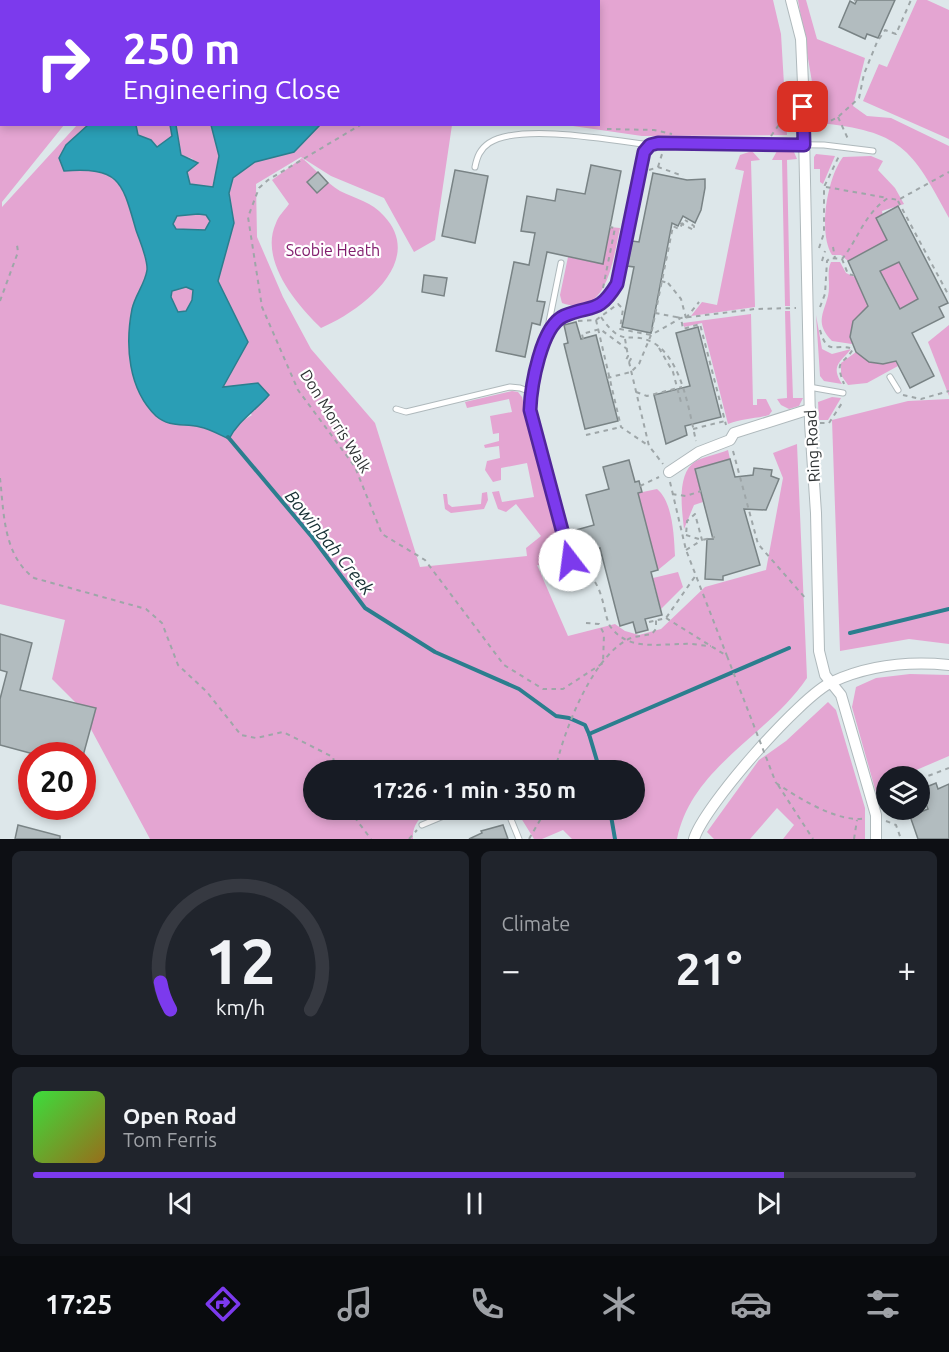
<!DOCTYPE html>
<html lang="en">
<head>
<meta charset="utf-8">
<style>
  body { margin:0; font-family:Ubuntu,sans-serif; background:#20242c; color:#f1f3f6; height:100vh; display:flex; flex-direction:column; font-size:22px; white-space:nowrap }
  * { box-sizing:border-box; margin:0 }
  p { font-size:20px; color:#9ea1a6 }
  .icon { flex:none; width:33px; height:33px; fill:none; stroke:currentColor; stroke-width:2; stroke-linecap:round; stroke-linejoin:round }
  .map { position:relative; height:839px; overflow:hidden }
  .details { display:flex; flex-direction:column; gap:12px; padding:12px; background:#0d0f14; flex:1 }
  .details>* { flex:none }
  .banner { position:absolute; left:0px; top:0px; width:600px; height:126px; box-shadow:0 3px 9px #0003; background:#7c3aed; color:#fff; overflow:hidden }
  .tools { position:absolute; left:876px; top:766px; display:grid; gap:12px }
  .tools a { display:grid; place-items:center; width:54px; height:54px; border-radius:50%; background:#171b24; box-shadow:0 3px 9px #0003; font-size:30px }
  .speed { position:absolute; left:18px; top:742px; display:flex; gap:12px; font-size:30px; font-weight:700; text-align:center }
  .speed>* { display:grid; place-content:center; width:78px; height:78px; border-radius:50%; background:#171b24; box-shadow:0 3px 9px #0003; line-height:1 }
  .speed .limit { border:9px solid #d22; background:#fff; color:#111 }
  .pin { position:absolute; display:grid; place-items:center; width:51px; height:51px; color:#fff; margin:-26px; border-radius:12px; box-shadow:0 3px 9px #0006 }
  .me { position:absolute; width:66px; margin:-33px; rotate:345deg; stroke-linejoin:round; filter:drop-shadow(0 0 4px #0008) }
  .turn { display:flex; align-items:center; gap:21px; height:126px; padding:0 24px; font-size:27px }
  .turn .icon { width:78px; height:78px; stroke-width:2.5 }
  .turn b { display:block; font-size:42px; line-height:51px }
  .big { font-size:45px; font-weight:700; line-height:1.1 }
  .details .tile { flex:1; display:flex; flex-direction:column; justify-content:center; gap:9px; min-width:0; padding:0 21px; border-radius:9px; background:#20242c }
  .details .dial { align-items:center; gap:0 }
  .dial svg { height:156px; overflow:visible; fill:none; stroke:#363941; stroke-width:7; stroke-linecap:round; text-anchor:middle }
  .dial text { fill:#f1f3f6; stroke:none }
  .song { display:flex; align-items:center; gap:18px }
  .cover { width:72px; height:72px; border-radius:9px; background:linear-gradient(135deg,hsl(120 70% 55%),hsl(40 70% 35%)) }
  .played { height:6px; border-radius:3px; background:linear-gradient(90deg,#7c3aed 85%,#363941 85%) }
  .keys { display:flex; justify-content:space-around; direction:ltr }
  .heat { display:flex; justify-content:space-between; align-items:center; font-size:33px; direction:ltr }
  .details .tiles { flex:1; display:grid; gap:12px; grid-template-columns:1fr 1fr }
  .tile:last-child { grid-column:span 2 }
  .trip { position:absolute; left:303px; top:760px; width:342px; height:60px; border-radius:30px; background:#171b24; box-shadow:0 3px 9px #0003; font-weight:700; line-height:60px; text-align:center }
  .dock { display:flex; height:96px; justify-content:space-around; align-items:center; background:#090b0e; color:#9ea1a6 }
  .dock .icon { width:42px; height:42px }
  .dock .on { color:#7c3aed }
  .dock b { font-size:27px; color:#f1f3f6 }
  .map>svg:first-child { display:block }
  .green { fill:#e4a5d2 }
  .water { fill:#2a9eb5; stroke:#2b7e8e; stroke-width:1.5; fill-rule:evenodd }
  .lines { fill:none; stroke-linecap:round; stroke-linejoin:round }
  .stream { stroke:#2b7e8e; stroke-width:4 }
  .building { fill:#b2bcbf; stroke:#798385; stroke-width:1.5; fill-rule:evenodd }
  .lane-casing { stroke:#afb9bc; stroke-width:7 }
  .street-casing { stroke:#afb9bc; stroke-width:12 }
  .path { stroke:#9ea6a8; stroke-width:2; stroke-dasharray:4.5 4.5; stroke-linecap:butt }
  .lane { stroke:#fff; stroke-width:5 }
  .street { stroke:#fff; stroke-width:10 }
  .path-bridge { stroke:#9ea6a8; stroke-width:2; stroke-dasharray:4.5 4.5; stroke-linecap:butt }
  .route-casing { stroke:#51269a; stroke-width:15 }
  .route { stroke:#7c3aed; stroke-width:10 }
  .labels { text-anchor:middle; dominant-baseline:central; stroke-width:4.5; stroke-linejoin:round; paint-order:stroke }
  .park-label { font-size:16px; fill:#821e6e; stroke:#fff }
  .street-label { font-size:16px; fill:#2e3233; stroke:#fff }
  .water-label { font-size:18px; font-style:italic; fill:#162f34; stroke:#fff }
</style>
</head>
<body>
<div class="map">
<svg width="949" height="839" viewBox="0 0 949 839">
  <rect width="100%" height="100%" fill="#dde7ea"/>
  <g class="green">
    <path d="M0 0H163L2 2V124L64 125 2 202V207L77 125H88L66 145 64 171C120 167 122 182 136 230 140 242 148 259 147 270 145 284 135 295 132 309 125 345 128 389 156 416 169 428 184 423 200 427 210 429 220 435 229 439L237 424 252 415 223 387 248 342 218 281 234 223 229 193 233 178 255 162 294 152 320 125H452L435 240 414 252 384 198 331 176 301 157 256 184 257 237 283 297 311 349 375 423 420 567 527 556 526 548 541 536 516 504 506 512 498 509 492 492 499 491 502 502 534 497 527 463 501 468V480L493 482 485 470 487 461 500 458 499 446 485 448 484 445 499 441V433L493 434 490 416 512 412 509 399 467 408 465 402 512 391 518 392 522 397 565 563 552 567 537 565 568 636 615 624 625 631 639 635 661 629 705 587 766 570 783 478 773 453 797 444 807 678C768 736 692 766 677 839H572L563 830 542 839H534L516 810H634V771H314V810H429C419 818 412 826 413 839H150L78 705 52 679 65 620 0 604Z"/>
    <path d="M186 0H773L781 34 787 135 642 136 566 125 598 124V2Z"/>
    <path d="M798 0H806L817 39 865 58 853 106 867 116 891 118 949 146V218C912 148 900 131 819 123Z"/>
    <path d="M917 0H927L949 10V139L863 101 879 64 887 67Z"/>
    <path d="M176 124 211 125 220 156 213 188 190 185 187 172 193 159 181 155Z"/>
    <path d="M136 125H170L172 136 157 147 151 140 138 135Z"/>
    <path d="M785 148 794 152 797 159 787 160 790 306H785L782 160H772L777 151Z"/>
    <path d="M752 151 760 160 751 161 755 307 691 316 702 302 717 305 744 171 735 169 740 155Z"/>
    <path d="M816 154 835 156 823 184 820 182V169H814V157Z"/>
    <path d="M871 156 883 161 878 170 895 188 904 204 882 211 887 240 848 261 841 255H832C818 233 827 178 843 157Z"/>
    <path d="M302 158C314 168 327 183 340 191 356 199 372 202 384 216 427 262 359 312 321 328 296 304 259 260 276 223 278 216 285 210 289 204L272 180Z"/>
    <path d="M198 214 206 215 210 221 205 230 176 229 173 224 177 216Z"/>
    <path d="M610 227 620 228C613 258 608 319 562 303L560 295 568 257 603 264Z"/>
    <path d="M831 262H840L846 273 861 280 860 289 868 306 853 321 852 344 832 341C815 323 823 315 828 296 831 284 826 272 831 262Z"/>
    <path d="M899 262 918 299 900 309 880 271Z"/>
    <path d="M186 287 193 290 192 300 186 311 178 312 171 297 172 291Z"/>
    <path d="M785 311H790L793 398H803L799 406 789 409 781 405 777 399 787 398Z"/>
    <path d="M751 314 753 405H757V399H766L772 411 769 415C754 419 743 418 728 424L702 323 684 327 683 323Z"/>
    <path d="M816 315 822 349 832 354 851 349C841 362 830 365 842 384L824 381 820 376Z"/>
    <path d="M949 325V396L928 342Z"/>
    <path d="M856 352C868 363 880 367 895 360L898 366 867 383 848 385 841 375V363Z"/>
    <path d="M832 397 841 398 828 420H819L818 402Z"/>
    <path d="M949 399V644L909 639 840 651 832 420 908 401Z"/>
    <path d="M728 450 730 459 695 469 703 502 694 505 684 529C682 510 676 473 696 461 706 456 718 454 728 450Z"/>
    <path d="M657 489C673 502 674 537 675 556L658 570 638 493Z"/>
    <path d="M487 492 488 500 484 509 451 513 445 509 443 494H447L448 504 452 507 481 504 482 493Z"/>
    <path d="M678 572 683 587 661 609 653 578Z"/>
    <path d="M910 674 949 675V756L900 777H886V783L877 796 852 707 856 687 876 678Z"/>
    <path d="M828 702 836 710 865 808V839H783L794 825 777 808 750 839H714L707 832 759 760 786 741Z"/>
  </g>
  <path class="water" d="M88 125H136L138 135 151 140 157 147 172 136 170 125H176L181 155 198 163 187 172 190 184 213 187 219 156 211 125H320L294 152 255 162 233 178 229 193 234 223 218 281 248 342 223 387 258 383 269 395C255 411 238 421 229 439 220 435 210 429 200 427 184 423 170 428 156 416 128 389 125 345 132 309 135 295 145 284 147 270 148 259 140 242 136 230 122 181 120 167 64 171L59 158 66 145ZM198 214 206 215 210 221 205 230 176 229 173 224 177 216ZM186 287 193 290 192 300 186 311 178 312 171 297 172 291Z"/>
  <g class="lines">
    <g class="stream">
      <path d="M59 0 60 2"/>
      <path d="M228 437 312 537 365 608 435 652 519 689 556 716 569 718 585 725 589 734 789 648"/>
      <path d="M850 633 949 609"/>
      <path d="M589 734 600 771"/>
      <path d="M610 810 615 839"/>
    </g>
  </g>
  <g class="building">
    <path d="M857 0H895L878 38 867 34 865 39 839 27 850 1 855 4Z"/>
    <path d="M591 165 621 171 603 264 547 252 537 301 545 302 540 325 532 323 525 357 496 351 514 262 529 265 535 233 521 231 527 196 555 201 557 189 585 194Z"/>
    <path d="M455 170 488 176 475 243 442 236Z"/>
    <path d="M318 172 328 183 317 193 307 182Z"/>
    <path d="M653 173 687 180 705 179V188L701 210 695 223 683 216 678 226 672 223 651 333 622 327 634 267 627 266 632 241 639 242Z"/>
    <path d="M898 206 948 303 939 307 944 317 912 333 934 376 910 388 896 361 883 364 869 362 856 352 850 337 853 321 868 306 848 261 887 240 876 218ZM899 262 918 299 900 309 880 271Z"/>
    <path d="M424 275 447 278 444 296 422 292Z"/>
    <path d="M576 322 581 339 596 335 618 421 585 429 564 344 568 343 564 325Z"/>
    <path d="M698 327 721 417 685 426 687 435 666 444 654 395 690 386 676 333Z"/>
    <path d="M730 459 735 477 753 475 754 468 772 470 771 476 779 479 766 510 744 509 760 565 723 576V580L705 579 707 539H713L695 469Z"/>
    <path d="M629 460 635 482 639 481 642 492 638 493 658 570 651 572 662 615 645 619 648 630 636 633 633 622 620 626 600 548 582 553 576 530 594 525 586 495 609 489 603 467Z"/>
    <path d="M0 634 32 643 20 690 96 708 83 756H41L0 745V699L7 672 0 670Z"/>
    <path d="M936 783 938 789 949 784V839H918L910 816 928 809 923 796 927 795 924 788Z"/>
    <path d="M18 825 60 836V839H15Z"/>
    <path d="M503 825 508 839H469L482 833 481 831Z"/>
  </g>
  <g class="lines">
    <g class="lane-casing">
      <g id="lane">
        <path d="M475 167C477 157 480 149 489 143 519 123 612 140 649 145L658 143 824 145 873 151"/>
        <path d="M548 327 561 263"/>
        <path d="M890 377 898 390"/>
        <path d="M809 387 843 393"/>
        <path d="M396 409 406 412 510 387 520 388 531 392"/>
        <path d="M570 559 530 410C531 387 541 326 564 316 592 304 598 315 617 284L644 152 649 145"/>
        <path d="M491 810 510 817 519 839"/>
        <path d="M422 825 458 810"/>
      </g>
    </g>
    <g class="street-casing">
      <g id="street">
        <path d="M791 0 801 39 803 84 810 423 816 513 819 651 825 675 841 695 876 815V839"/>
        <path d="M669 472 699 452 730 440 734 433 810 409"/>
        <path d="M694 839C704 806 801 696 832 682 869 665 909 661 949 665"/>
      </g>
    </g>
    <g class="path">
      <path d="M854 0 856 1"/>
      <path d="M838 117 848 139"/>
      <path d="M362 124 268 180 259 188 248 217 262 307 298 390 355 467 382 534 425 560 504 665 543 689H563L603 663 604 634 599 624 586 623"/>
      <path d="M607 129 654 130 672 134"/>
      <path d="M815 129 838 117 859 98 864 74 877 42 885 30 896 34 911 0"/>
      <path d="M771 136 783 119 791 90"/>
      <path d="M658 167 662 154"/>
      <path d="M649 170 658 167 683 176"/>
      <path d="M826 187 888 198"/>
      <path d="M898 201 949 296"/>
      <path d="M833 247 835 258"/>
      <path d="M819 248 824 233V187L839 156"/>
      <path d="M842 259 848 274 857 276"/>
      <path d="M822 261 825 251"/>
      <path d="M668 283 681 299 686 318"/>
      <path d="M603 288 615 228 610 227"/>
      <path d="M0 301 18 252 17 245"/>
      <path d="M820 307 825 294 827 261 830 258 842 259C859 238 864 214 888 198L898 200 949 172"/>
      <path d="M601 317C624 350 628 330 652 342 682 358 689 411 696 441"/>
      <path d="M676 317 681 318 683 329 700 324 726 425"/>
      <path d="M686 318 699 302"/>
      <path d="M596 320 621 427 649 446"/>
      <path d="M578 321 596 320 618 304 623 309 620 329 651 335 673 226 679 229 685 220"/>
      <path d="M820 330C828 358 835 342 853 349 843 366 834 359 844 384"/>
      <path d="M583 339 582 334 600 329 627 349"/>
      <path d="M625 339 628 356"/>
      <path d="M629 362 632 357 628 356 626 360 629 362 649 446 663 464"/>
      <path d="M607 378 631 372 639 364 651 335 681 318 755 309 796 308"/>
      <path d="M636 392 647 396 682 387"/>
      <path d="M903 395 921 399 949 391"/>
      <path d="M820 423H829L842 403"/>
      <path d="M693 429 725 421"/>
      <path d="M586 435 621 427"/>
      <path d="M733 451 758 544 807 600"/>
      <path d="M0 478C4 513 3 555 34 578L146 609 162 623 178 665 207 692 241 735 256 738 283 732 333 757 336 771"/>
      <path d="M670 482 686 550 727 656"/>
      <path d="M640 486 659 477"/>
      <path d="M672 494 686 496 701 491"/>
      <path d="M686 535 702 540 715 537"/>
      <path d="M686 550 702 540 695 514 687 521 686 536"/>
      <path d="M595 582C604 596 605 618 610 626 627 651 658 644 683 644 692 643 702 646 711 646"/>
      <path d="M666 618 727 656"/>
      <path d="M649 622 666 618 696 575"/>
      <path d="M555 771C563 733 590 662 625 641 632 636 643 636 652 634L656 629V620"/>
      <path d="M920 779 949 768"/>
      <path d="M776 783C799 798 839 824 866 818"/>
      <path d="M778 785 813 839"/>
      <path d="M349 810 371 839"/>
      <path d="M886 821 896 825 901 839"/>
      <path d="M409 839 417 830"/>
      <path d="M529 839 546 810"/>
      <path d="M854 839 857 820"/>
    </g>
    <use href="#lane" class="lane"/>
    <use href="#street" class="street"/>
    <g class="path-bridge">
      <path d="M680 223 694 230V226L685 220"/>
      <path d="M661 281 668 283"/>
      <path d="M655 313 676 317"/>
      <path d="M659 348 673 372 682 406"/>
      <path d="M727 656 776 783"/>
    </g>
  </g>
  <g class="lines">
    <g class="route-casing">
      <path id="route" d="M570 560 530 410C531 386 541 326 564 316 592 304 598 315 617 284L644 152 650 145 658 143 804 145 803 107"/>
    </g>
    <use href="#route" class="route"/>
  </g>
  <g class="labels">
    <g class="park-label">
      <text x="333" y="250">Scobie Heath</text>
    </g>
    <g class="street-label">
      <text transform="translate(336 421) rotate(58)">Don Morris Walk</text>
      <text transform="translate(812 446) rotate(-93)">Ring Road</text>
    </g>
    <g class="water-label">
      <text transform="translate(330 542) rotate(51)">Bowinbah Creek</text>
    </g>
  </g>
</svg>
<div class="tools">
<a><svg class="icon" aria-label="layers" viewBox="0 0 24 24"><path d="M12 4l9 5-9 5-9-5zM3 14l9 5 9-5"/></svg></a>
</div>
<div class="speed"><div class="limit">20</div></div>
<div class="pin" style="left:803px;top:107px;background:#d93025"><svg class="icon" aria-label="arrive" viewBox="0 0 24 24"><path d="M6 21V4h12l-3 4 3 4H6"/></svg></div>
<svg class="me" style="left:570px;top:560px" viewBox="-20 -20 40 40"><circle r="19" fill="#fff"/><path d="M0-13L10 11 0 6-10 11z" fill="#7c3aed"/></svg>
<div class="trip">17:26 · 1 min · 350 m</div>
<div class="banner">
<div class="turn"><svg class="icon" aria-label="right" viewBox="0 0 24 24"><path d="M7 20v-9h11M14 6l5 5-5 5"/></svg><div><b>250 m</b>Engineering Close</div></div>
</div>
</div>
<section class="details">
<div class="tiles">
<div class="tile dial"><svg viewBox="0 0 100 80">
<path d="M14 69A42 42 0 1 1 86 69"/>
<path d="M14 69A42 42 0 0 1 9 55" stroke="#7c3aed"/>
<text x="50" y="56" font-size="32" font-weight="700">12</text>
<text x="50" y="72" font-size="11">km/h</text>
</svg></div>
<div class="tile"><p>Climate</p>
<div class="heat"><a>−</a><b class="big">21°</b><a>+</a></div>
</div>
<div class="tile">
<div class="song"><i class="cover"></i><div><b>Open Road</b><p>Tom Ferris</p></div></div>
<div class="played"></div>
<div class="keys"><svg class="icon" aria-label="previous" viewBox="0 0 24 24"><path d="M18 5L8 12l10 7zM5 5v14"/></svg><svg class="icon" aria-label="pause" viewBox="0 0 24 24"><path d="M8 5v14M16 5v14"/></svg><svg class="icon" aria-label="next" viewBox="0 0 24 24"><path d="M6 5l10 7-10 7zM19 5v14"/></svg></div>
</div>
</div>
</section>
<nav class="dock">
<b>17:25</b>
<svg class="icon on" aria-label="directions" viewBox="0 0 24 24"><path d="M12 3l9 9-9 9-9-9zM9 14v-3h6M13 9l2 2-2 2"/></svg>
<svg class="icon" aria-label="music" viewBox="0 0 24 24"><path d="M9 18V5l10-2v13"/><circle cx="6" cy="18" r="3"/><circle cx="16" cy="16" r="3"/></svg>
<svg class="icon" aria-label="phone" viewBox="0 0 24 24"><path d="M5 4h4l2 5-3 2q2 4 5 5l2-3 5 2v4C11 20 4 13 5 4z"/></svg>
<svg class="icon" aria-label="climate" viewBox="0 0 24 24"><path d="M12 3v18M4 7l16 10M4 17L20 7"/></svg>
<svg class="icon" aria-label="car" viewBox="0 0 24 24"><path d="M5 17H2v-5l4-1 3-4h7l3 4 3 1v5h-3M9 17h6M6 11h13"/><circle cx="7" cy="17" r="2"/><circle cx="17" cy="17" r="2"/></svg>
<svg class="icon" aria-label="filters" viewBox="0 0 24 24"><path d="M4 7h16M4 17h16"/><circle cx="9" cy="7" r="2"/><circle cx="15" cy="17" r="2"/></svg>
</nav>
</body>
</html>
